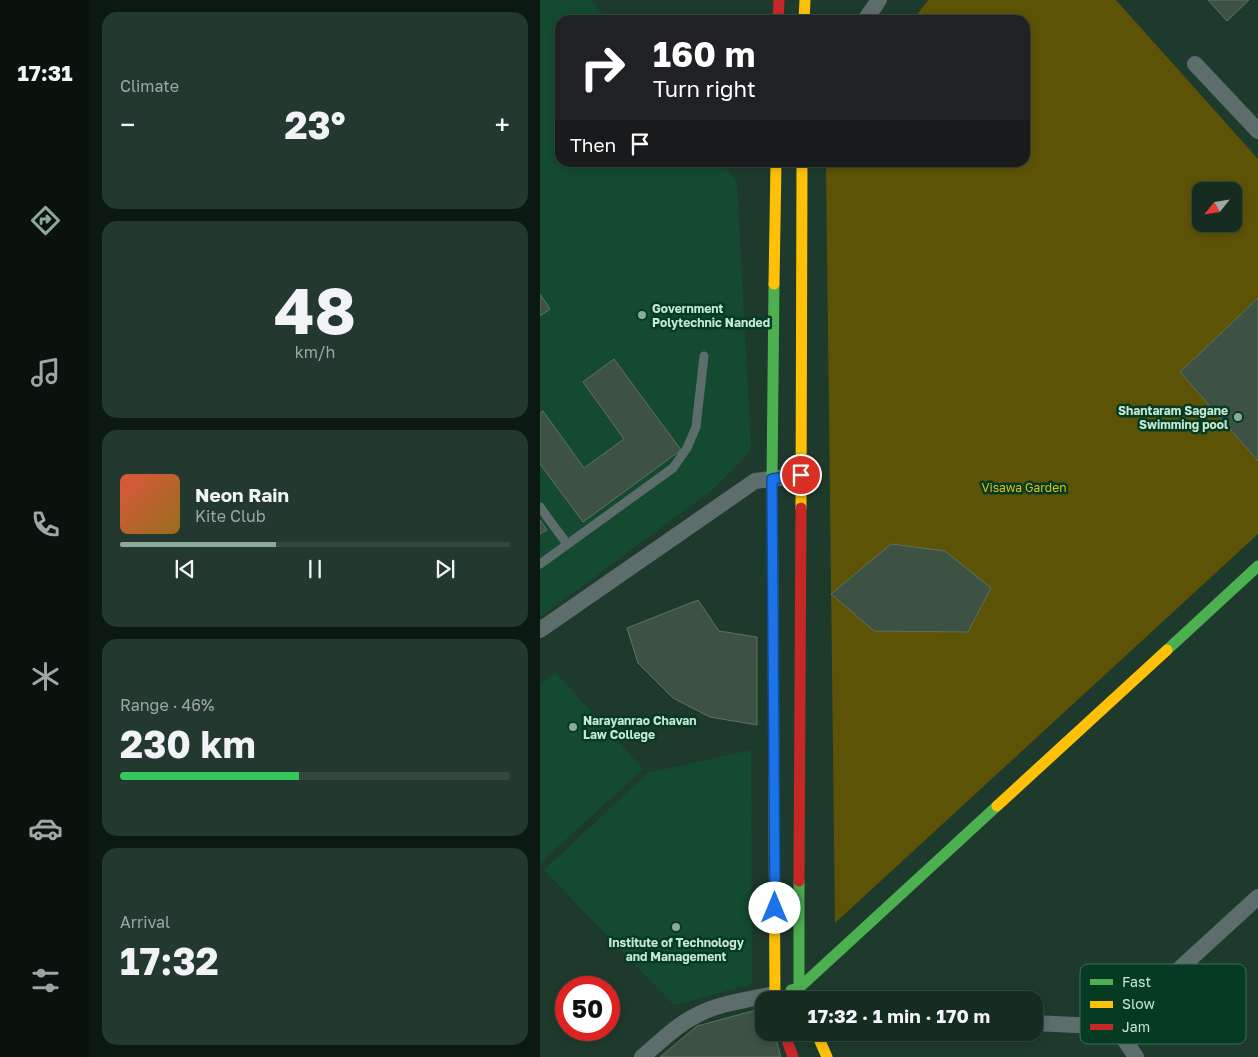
<!DOCTYPE html>
<html lang="en">
<head>
<meta charset="utf-8">
<style>
  body { margin:0; font-family:"Golos Text",sans-serif; background:#23382e; color:#f1f3f6; height:100vh; display:flex; flex-direction:column; font-size:19px; white-space:nowrap }
  * { box-sizing:border-box; margin:0 }
  p { font-size:16px; color:#9ea7a5 }
  .icon { flex:none; width:28px; height:28px; fill:none; stroke:currentColor; stroke-width:2; stroke-linecap:round; stroke-linejoin:round }
  .map { position:relative; flex:1; overflow:hidden }
  .drawer { display:flex; flex-direction:column; gap:12px; padding:12px; background:#0c1812; width:450px }
  .drawer>* { flex:none }
  .guide { position:absolute; left:15px; top:15px; width:475px; height:152px; border-radius:15px; box-shadow:0 2px 8px #0003,0 0 0 1px #35483f; background:#202124; color:#fff; overflow:hidden }
  .needle { width:32px; rotate:240deg }
  .buttons { position:absolute; left:652px; top:182px; display:grid; gap:10px }
  .buttons a { display:grid; place-items:center; width:50px; height:50px; border-radius:10px; background:#162c21; box-shadow:0 2px 8px #0003,0 0 0 1px #35483f; font-size:25px }
  .speed { position:absolute; left:15px; top:976px; display:flex; gap:10px; font-size:25px; font-weight:700; text-align:center }
  .speed>* { display:grid; place-content:center; width:65px; height:65px; border-radius:50%; background:#162c21; box-shadow:0 2px 8px #0003,0 0 0 1px #35483f; line-height:1 }
  .speed .limit { border:8px solid #d22; background:#fff; color:#111 }
  .pin { position:absolute; display:grid; place-items:center; width:42px; height:42px; color:#fff; margin:-21px; border:2px solid #fff; border-radius:50%; box-shadow:0 1px 5px #0007 }
  .me { position:absolute; width:55px; margin:-28px; rotate:0deg; stroke-linejoin:round; filter:drop-shadow(0 0 4px #0008) }
  .turn { display:flex; align-items:center; gap:18px; height:105px; padding:0 15px; font-size:22px }
  .turn .icon { width:65px; height:65px; stroke-width:2.5 }
  .turn b { display:block; font-size:35px; line-height:42px }
  .then { display:flex; align-items:center; height:48px; padding:0 15px; background:#0003; gap:10px; font-size:19px }
  .big { font-size:38px; font-weight:700; line-height:1.1 }
  .drawer .card { flex:1; display:flex; flex-direction:column; justify-content:center; gap:8px; min-width:0; padding:0 18px; border-radius:15px; background:#23382e }
  .drawer .dial { align-items:center; gap:0 }
  .dial b { font-size:65px; line-height:1 }
  .song { display:flex; align-items:center; gap:15px }
  .cover { width:60px; height:60px; border-radius:8px; background:linear-gradient(135deg,hsl(10 70% 55%),hsl(40 70% 35%)) }
  .played { height:5px; border-radius:2px; background:linear-gradient(90deg,#8caa99 40%,#35483f 40%) }
  .keys { display:flex; justify-content:space-around; direction:ltr }
  .heat { display:flex; justify-content:space-between; align-items:center; font-size:28px; direction:ltr }
  .charge { height:8px; border-radius:4px; background:linear-gradient(90deg,#34c759 46%,#35483f 0) }
  .trip { position:absolute; left:215px; top:991px; width:288px; height:50px; border-radius:15px; background:#162c21; box-shadow:0 2px 8px #0003,0 0 0 1px #35483f; font-weight:700; line-height:50px; text-align:center }
  main { display:flex; flex:1; min-height:0 }
  .tabs { display:flex; flex-direction:column; width:90px; justify-content:space-around; align-items:center; background:#09120d; color:#9ea7a5 }
  .tabs .icon { width:35px; height:35px }
  .tabs .current { color:#8caa99 }
  .tabs b { font-size:22px; color:#f1f3f6 }
  .map>svg:first-child { display:block }
  .built { fill:#144b30 }
  .green { fill:#5d5306; fill-rule:evenodd }
  .building { fill:#3e5243; stroke:#5e7261 }
  .lines { fill:none; stroke-linecap:round; stroke-linejoin:round }
  .lane { stroke:#5d6d6b; stroke-width:9 }
  .street { stroke:#5d6d6b; stroke-width:16 }
  .fast { stroke:#4caf50; stroke-width:11 }
  .slow { stroke:#ffc107; stroke-width:11 }
  .jam { stroke:#c62828; stroke-width:11 }
  .route-casing { stroke:#114b97; stroke-width:12 }
  .route { stroke:#1a73e8; stroke-width:9 }
  .poi-dot { fill:#8caa99; stroke:#043b22; stroke-width:2 }
  .labels { text-anchor:middle; dominant-baseline:central; stroke-width:5; stroke-linejoin:round; paint-order:stroke }
  .poi-label { font-size:12px; font-weight:bold; fill:#c7e7d3; stroke:#043b22; text-anchor:start }
  .park-label { font-size:12px; fill:#ddbf21; stroke:#043b22 }
  .key { fill:#043b22; stroke:#3e6f57; stroke-width:1 }
  .key-label { font-size:14px; fill:#c7e7d3 }
</style>
</head>
<body>
<main>
<nav class="tabs">
<b>17:31</b>
<svg class="icon current" aria-label="directions" viewBox="0 0 24 24"><path d="M12 3l9 9-9 9-9-9zM9 14v-3h6M13 9l2 2-2 2"/></svg>
<svg class="icon" aria-label="music" viewBox="0 0 24 24"><path d="M9 18V5l10-2v13"/><circle cx="6" cy="18" r="3"/><circle cx="16" cy="16" r="3"/></svg>
<svg class="icon" aria-label="phone" viewBox="0 0 24 24"><path d="M5 4h4l2 5-3 2q2 4 5 5l2-3 5 2v4C11 20 4 13 5 4z"/></svg>
<svg class="icon" aria-label="climate" viewBox="0 0 24 24"><path d="M12 3v18M4 7l16 10M4 17L20 7"/></svg>
<svg class="icon" aria-label="car" viewBox="0 0 24 24"><path d="M5 17H2v-5l4-1 3-4h7l3 4 3 1v5h-3M9 17h6M6 11h13"/><circle cx="7" cy="17" r="2"/><circle cx="17" cy="17" r="2"/></svg>
<svg class="icon" aria-label="filters" viewBox="0 0 24 24"><path d="M4 7h16M4 17h16"/><circle cx="9" cy="7" r="2"/><circle cx="15" cy="17" r="2"/></svg>
</nav>
<section class="drawer">
<div class="card"><p>Climate</p>
<div class="heat"><a>−</a><b class="big">23°</b><a>+</a></div>
</div>
<div class="card dial"><b>48</b><p>km/h</p></div>
<div class="card">
<div class="song"><i class="cover"></i><div><b>Neon Rain</b><p>Kite Club</p></div></div>
<div class="played"></div>
<div class="keys"><svg class="icon" aria-label="previous" viewBox="0 0 24 24"><path d="M18 5L8 12l10 7zM5 5v14"/></svg><svg class="icon" aria-label="pause" viewBox="0 0 24 24"><path d="M8 5v14M16 5v14"/></svg><svg class="icon" aria-label="next" viewBox="0 0 24 24"><path d="M6 5l10 7-10 7zM19 5v14"/></svg></div>
</div>
<div class="card"><p>Range · 46%</p><b class="big">230 km</b><div class="charge"></div></div>
<div class="card"><p>Arrival</p><b class="big">17:32</b></div>
</section>
<div class="map">
<svg width="718" height="1057" viewBox="0 0 718 1057">
  <rect width="100%" height="100%" fill="#1e3a2c"/>
  <g class="built">
    <path d="M0 0H51L67 20H20V162L182 163 197 181 211 450 171 491 0 617Z"/>
    <path d="M15 672 103 769 0 863V685Z"/>
    <path d="M211 750 212 984 134 1005 4 870 108 773Z"/>
  </g>
  <path class="green" d="M388 0H576L718 159V298L640 372 718 461V534L295 923 286 163 485 162V20H373ZM661 191H694V224H661Z"/>
  <g class="building">
    <path d="M668 0H709L687 21Z"/>
    <path d="M0 294 10 309 0 316Z"/>
    <path d="M718 298V461L640 372Z"/>
    <path d="M74 359 141 450 43 522 0 464V413L3 411 44 468 84 439 43 382Z"/>
    <path d="M0 520 7 530 0 534Z"/>
    <path d="M351 544 405 551 451 588 428 632 334 631 291 594Z"/>
    <path d="M158 600 179 631 217 637V725L170 717 133 698 98 663 87 628Z"/>
    <path d="M224 1008V1032H234L241 1057H120L157 1026Z"/>
  </g>
  <g class="lines">
    <g class="lane">
      <path d="M0 507 27 544"/>
      <path d="M0 564 133 468 147 448 156 427 164 356"/>
    </g>
    <g class="street">
      <path d="M325 20 339 0"/>
      <path d="M655 64 718 131"/>
      <path d="M0 630 215 481 261 475"/>
      <path d="M494 1023 576 1027 596 1057"/>
      <path d="M576 1027 718 897"/>
      <path d="M102 1057C119 1043 135 1026 155 1016 178 1003 208 1000 234 994"/>
    </g>
    <g class="fast">
      <path d="M233 597 232 479 234 284"/>
      <path d="M627 650 718 566"/>
      <path d="M259 881V988L263 1000"/>
      <path d="M251 990 259 988 457 806"/>
    </g>
    <g class="slow">
      <path d="M264 20 265 0"/>
      <path d="M234 284 236 162"/>
      <path d="M261 508 262 162"/>
      <path d="M233 597 235 1000"/>
      <path d="M457 806 627 650"/>
      <path d="M276 1032 287 1057"/>
    </g>
    <g class="jam">
      <path d="M238 20 239 0"/>
      <path d="M259 881 261 508"/>
      <path d="M244 1032 253 1057"/>
    </g>
  </g>
  <g class="lines">
    <g class="route-casing">
      <path id="route" d="M235 908 232 479 261 475"/>
    </g>
    <use href="#route" class="route"/>
  </g>
  <g class="poi-dot">
    <circle cx="102" cy="315" r="5"/>
    <circle cx="698" cy="417" r="5"/>
    <circle cx="33" cy="727" r="5"/>
    <circle cx="136" cy="927" r="5"/>
  </g>
  <g class="labels">
    <g class="poi-label">
      <text x="112" y="308">Government<tspan x="112" dy="14">Polytechnic Nanded</tspan></text>
      <text x="688" y="410" text-anchor="end">Shantaram Sagane<tspan x="688" dy="14">Swimming pool</tspan></text>
      <text x="43" y="720">Narayanrao Chavan<tspan x="43" dy="14">Law College</tspan></text>
      <text x="136" y="942" text-anchor="middle">Institute of Technology<tspan x="136" dy="14">and Management</tspan></text>
    </g>
    <g class="park-label">
      <text x="484" y="487">Visawa Garden</text>
    </g>
  </g>
  <rect x="540" y="964" width="166" height="80" rx="8" class="key"/>
  <rect x="550" y="979" width="23" height="6" fill="#4caf50"/>
  <rect x="550" y="1001" width="23" height="7" fill="#ffc107"/>
  <rect x="550" y="1024" width="23" height="6" fill="#c62828"/>
  <g class="key-label">
    <text x="582" y="987">Fast</text>
    <text x="582" y="1009">Slow</text>
    <text x="582" y="1032">Jam</text>
  </g>
</svg>
<div class="buttons">
<a><svg class="needle" viewBox="-14 -14 28 28"><path d="M0-13l5 13h-10z" fill="#e53935"/><path d="M0 13l5-13h-10z" fill="#9ea7a5"/></svg></a>
</div>
<div class="speed"><div class="limit">50</div></div>
<div class="pin" style="left:261px;top:475px;background:#d93025"><svg class="icon" aria-label="arrive" viewBox="0 0 24 24"><path d="M6 21V4h12l-3 4 3 4H6"/></svg></div>
<svg class="me" style="left:235px;top:908px" viewBox="-20 -20 40 40"><circle r="19" fill="#fff"/><path d="M0-13L10 11 0 6-10 11z" fill="#1a73e8"/></svg>
<div class="trip">17:32 · 1 min · 170 m</div>
<div class="guide">
<div class="turn"><svg class="icon" aria-label="right" viewBox="0 0 24 24"><path d="M7 20v-9h11M14 6l5 5-5 5"/></svg><div><b>160 m</b>Turn right</div></div>
<div class="then">Then<svg class="icon" aria-label="arrive" viewBox="0 0 24 24"><path d="M6 21V4h12l-3 4 3 4H6"/></svg></div>
</div>
</div>
</main>
</body>
</html>
